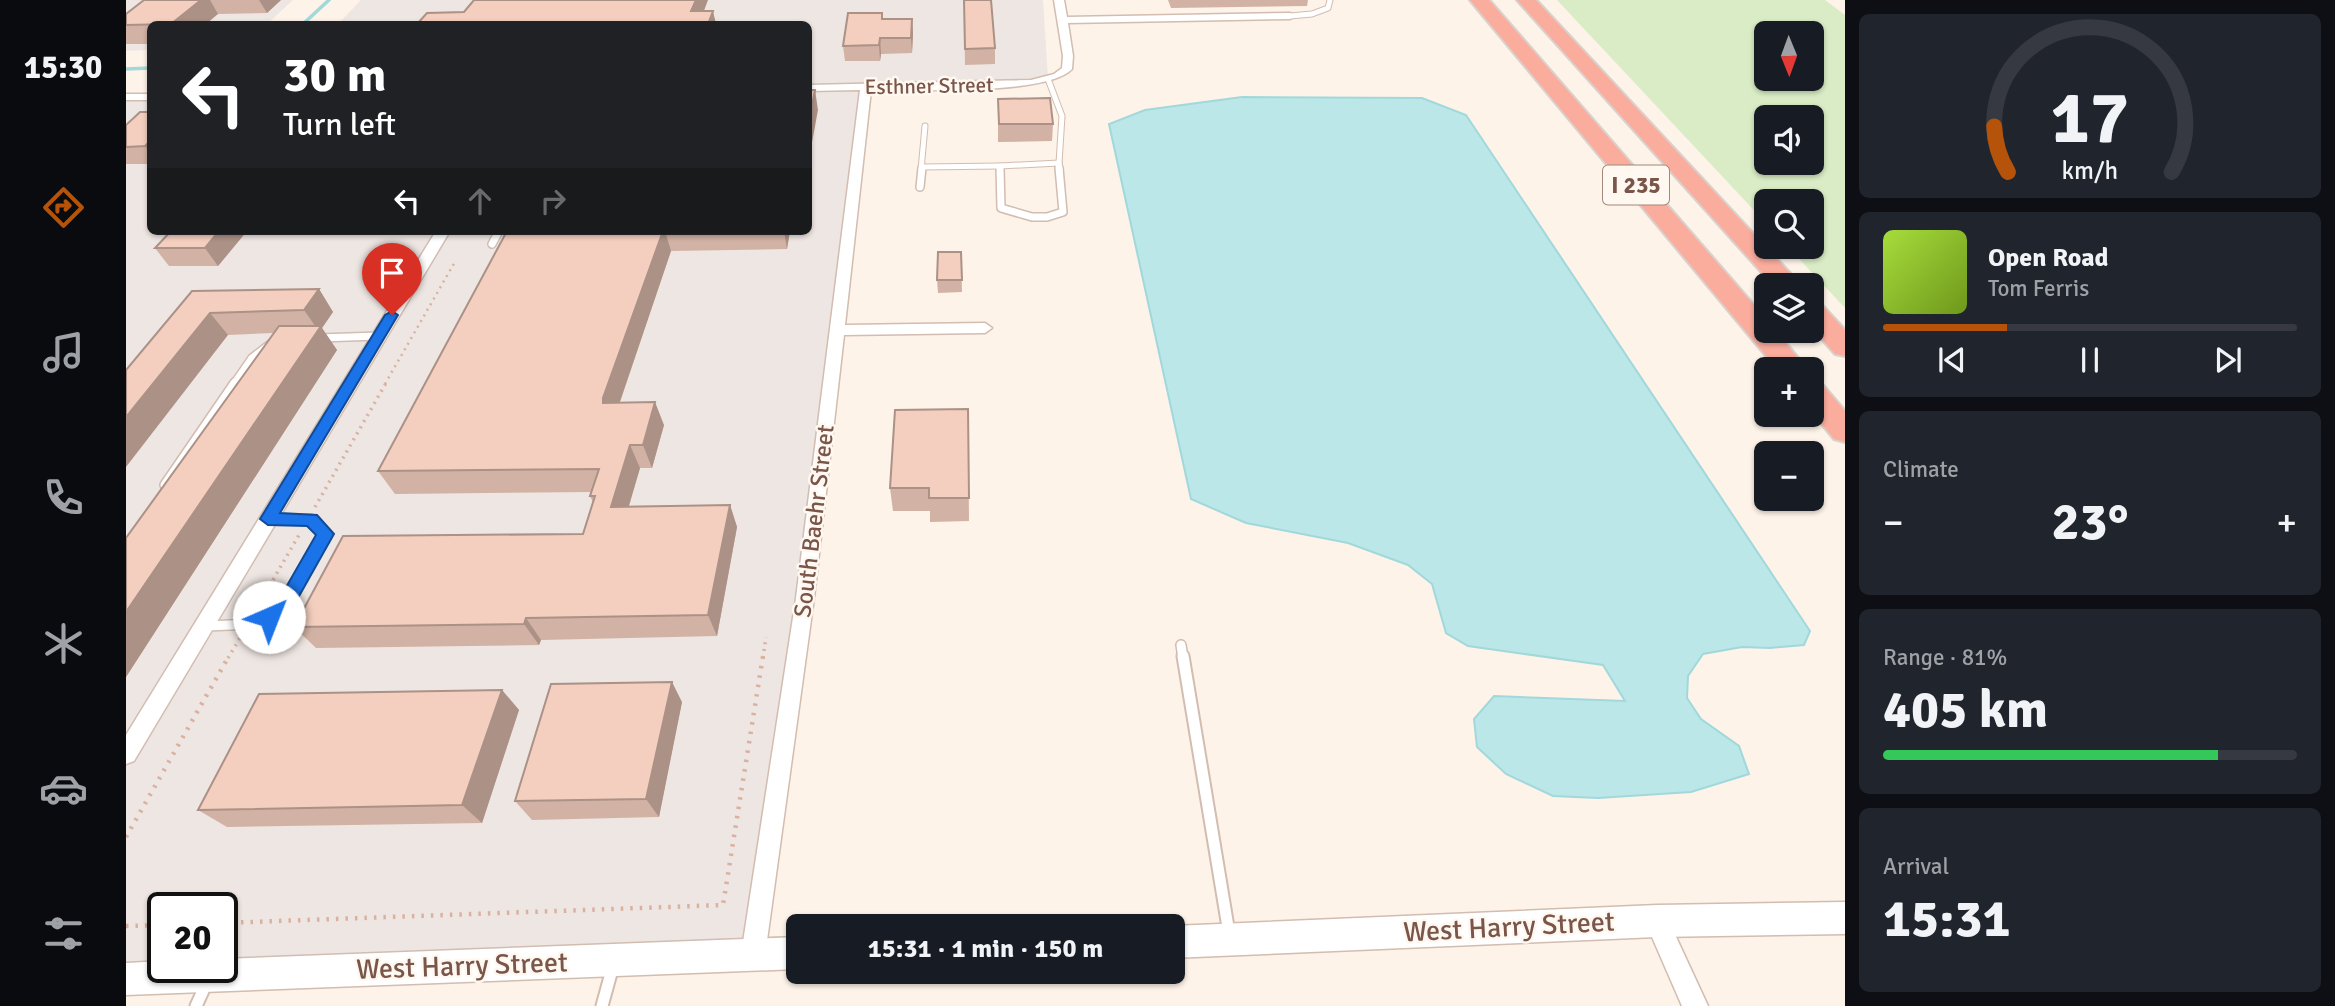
<!DOCTYPE html>
<html lang="en">
<head>
<meta charset="utf-8">
<style>
  body { margin:0; font-family:Signika,sans-serif; background:#20242c; color:#f1f3f6; height:100vh; display:flex; flex-direction:column; font-size:26px; white-space:nowrap }
  * { box-sizing:border-box; margin:0 }
  p { font-size:23px; color:#9ea1a6 }
  .icon { flex:none; width:38px; height:38px; fill:none; stroke:currentColor; stroke-width:2; stroke-linecap:round; stroke-linejoin:round }
  .map { position:relative; flex:1; overflow:hidden }
  .panel { display:flex; flex-direction:column; gap:14px; padding:14px; background:#0d0f14; width:490px }
  .panel>* { flex:none }
  .banner { position:absolute; left:21px; top:21px; width:665px; height:214px; border-radius:10px; box-shadow:0 2px 5px #0004; background:#202124; color:#fff; overflow:hidden }
  .needle { width:46px; rotate:179deg }
  .fabs { position:absolute; left:1628px; top:21px; display:grid; gap:14px }
  .fabs a { display:grid; place-items:center; width:70px; height:70px; border-radius:10px; background:#171b24; box-shadow:0 2px 5px #0004; font-size:35px }
  .speed { position:absolute; left:21px; top:892px; display:flex; gap:14px; font-size:35px; font-weight:700; text-align:center }
  .speed>* { display:grid; place-content:center; width:91px; height:91px; border-radius:50%; background:#171b24; box-shadow:0 2px 5px #0004; line-height:1 }
  .speed .limit { border:4px solid #111; border-radius:10px; background:#fff; color:#111 }
  .pin { position:absolute; display:grid; place-items:center; width:60px; height:60px; color:#fff; margin:-72px -30px; border-radius:50% 50% 50% 0; rotate:-45deg; box-shadow:0 0 7px #0007 }
  .pin .icon { rotate:45deg }
  .me { position:absolute; width:77px; margin:-38px; rotate:44deg; stroke-linejoin:round; filter:drop-shadow(0 0 5px #0008) }
  .turn { display:flex; align-items:center; gap:24px; height:147px; padding:0 21px; font-size:32px }
  .turn .icon { width:91px; height:91px; stroke-width:2.5 }
  .turn b { display:block; font-size:49px; line-height:60px }
  .lanes { display:flex; align-items:center; height:66px; padding:0 21px; background:#0003; justify-content:center; gap:35px; direction:ltr }
  .lanes .off { opacity:.35 }
  .big { font-size:52px; font-weight:800; line-height:1.1 }
  .panel .card { flex:1; display:flex; flex-direction:column; justify-content:center; gap:10px; min-width:0; padding:0 24px; border-radius:10px; background:#20242c }
  .panel .dial { align-items:center; gap:0 }
  .dial svg { height:182px; overflow:visible; fill:none; stroke:#363941; stroke-width:7; stroke-linecap:round; text-anchor:middle }
  .dial text { fill:#f1f3f6; stroke:none }
  .song { display:flex; align-items:center; gap:21px }
  .cover { width:84px; height:84px; border-radius:10px; background:linear-gradient(135deg,hsl(80 70% 55%),hsl(80 70% 35%)) }
  .played { height:7px; border-radius:4px; background:linear-gradient(90deg,#b45309 30%,#363941 30%) }
  .keys { display:flex; justify-content:space-around; direction:ltr }
  .heat { display:flex; justify-content:space-between; align-items:center; font-size:38px; direction:ltr }
  .charge { height:10px; border-radius:5px; background:linear-gradient(90deg,#34c759 81%,#363941 0) }
  .trip { position:absolute; left:660px; top:914px; width:399px; height:70px; border-radius:10px; background:#171b24; box-shadow:0 2px 5px #0004; font-weight:800; line-height:70px; text-align:center }
  main { display:flex; flex:1; min-height:0 }
  .dock { display:flex; flex-direction:column; width:126px; justify-content:space-around; align-items:center; background:#090b0e; color:#9ea1a6 }
  .dock .icon { width:49px; height:49px }
  .dock .current { color:#b45309 }
  .dock b { font-size:32px; color:#f1f3f6 }
  .map>svg:first-child { display:block }
  .industrial { fill:#eee6e2; fill-rule:evenodd }
  .green { fill:#d9ecc5; fill-rule:evenodd }
  .water { fill:#bbe7e9; stroke:#a1d8db; stroke-width:2 }
  .lines { fill:none; stroke-linecap:round; stroke-linejoin:round }
  .stream { stroke:#a1d8db; stroke-width:3.5 }
  .service-far3-casing { stroke:#d3bcb0; stroke-width:7 }
  .service-far2-casing { stroke:#d3bcb0; stroke-width:10 }
  .service-far1-casing { stroke:#d3bcb0; stroke-width:12 }
  .service-casing { stroke:#d3bcb0; stroke-width:15 }
  .minor-casing { stroke:#d3bcb0; stroke-width:3 }
  .tertiary-casing { stroke:#d3bcb0; stroke-width:3 }
  .motorway-casing { stroke:#dad0cc; stroke-width:4 }
  .path-far2 { stroke:#dab1a1; stroke-width:2.5; stroke-dasharray:2 4.5; stroke-linecap:butt }
  .path-far1 { stroke:#dab1a1; stroke-width:3.5; stroke-dasharray:2 5; stroke-linecap:butt }
  .path { stroke:#dab1a1; stroke-width:4.5; stroke-dasharray:2.5 7; stroke-linecap:butt }
  .service-far3 { stroke:#fff; stroke-width:5 }
  .service-far2 { stroke:#fff; stroke-width:7 }
  .service-far1 { stroke:#fff; stroke-width:9 }
  .service { stroke:#fff; stroke-width:11 }
  .minor { fill:#fff; fill-rule:evenodd }
  .tertiary { fill:#fff; fill-rule:evenodd }
  .motorway { fill:#faac9d; fill-rule:evenodd }
  .wall { fill:#d2b2a4 }
  .shaded-wall { fill:#ab9186 }
  .building { fill:#f4cfbf; stroke:#ab9186; stroke-width:2 }
  .route { fill:#1a73e8; stroke:#114b97; stroke-width:2 }
  .labels { text-anchor:middle; dominant-baseline:central; stroke-width:5; stroke-linejoin:round; paint-order:stroke }
  .far-street-label { font-size:21px; fill:#7a564a; stroke:#fff8f0 }
  .shield { fill:#fff8f0; stroke:#a2877c; stroke-width:2 }
  .shield-label { font-size:23px; font-weight:bold; fill:#7a564a }
  .street-label { font-size:24px; fill:#7a564a; stroke:#fff8f0 }
  .near-street-label { font-size:28px; fill:#7a564a; stroke:#fff8f0 }
</style>
</head>
<body>
<main>
<nav class="dock">
<b>15:30</b>
<svg class="icon current" aria-label="directions" viewBox="0 0 24 24"><path d="M12 3l9 9-9 9-9-9zM9 14v-3h6M13 9l2 2-2 2"/></svg>
<svg class="icon" aria-label="music" viewBox="0 0 24 24"><path d="M9 18V5l10-2v13"/><circle cx="6" cy="18" r="3"/><circle cx="16" cy="16" r="3"/></svg>
<svg class="icon" aria-label="phone" viewBox="0 0 24 24"><path d="M5 4h4l2 5-3 2q2 4 5 5l2-3 5 2v4C11 20 4 13 5 4z"/></svg>
<svg class="icon" aria-label="climate" viewBox="0 0 24 24"><path d="M12 3v18M4 7l16 10M4 17L20 7"/></svg>
<svg class="icon" aria-label="car" viewBox="0 0 24 24"><path d="M5 17H2v-5l4-1 3-4h7l3 4 3 1v5h-3M9 17h6M6 11h13"/><circle cx="7" cy="17" r="2"/><circle cx="17" cy="17" r="2"/></svg>
<svg class="icon" aria-label="filters" viewBox="0 0 24 24"><path d="M4 7h16M4 17h16"/><circle cx="9" cy="7" r="2"/><circle cx="15" cy="17" r="2"/></svg>
</nav>
<div class="map">
<svg width="1719" height="1006" viewBox="0 0 1719 1006">
  <rect width="100%" height="100%" fill="#fdf3e8"/>
  <g class="industrial">
    <path d="M0 0H167L141 24H24V50L0 51Z"/>
    <path d="M235 0H917L922 79 683 84 682 24H212Z"/>
    <path d="M740 87 627 955 0 976V97H24V231H682L683 88ZM37 908H96V968H37Z"/>
  </g>
  <path class="green" d="M1431 0H1699L1719 15V308L1662 247H1685V201H1640V223ZM1640 33H1685V79H1640ZM1685 117V163H1640V117Z"/>
  <path class="water" d="M1116 97 1296 98 1340 115 1684 631 1678 645 1644 648 1616 647 1577 654 1562 676 1561 698 1575 719 1613 746 1623 774 1565 792 1472 798 1427 796 1380 774 1351 747 1348 719 1368 696 1499 701 1477 665 1342 646 1320 633 1306 584 1282 565 1222 543 1120 523 1065 499 983 124 1019 110Z"/>
  <g class="lines">
    <g class="stream">
      <path d="M177 24 203 0"/>
      <path d="M0 69 24 68"/>
    </g>
    <g class="service-far3-casing">
      <g id="service-far3">
        <path d="M1164 16 1186 14 1202 8 1204 0"/>
        <path d="M922 79 936 116 933 163"/>
        <path d="M933 163 934 170"/>
        <path d="M796 167 874 166"/>
        <path d="M795 170 799 126"/>
        <path d="M874 170V166L933 163"/>
      </g>
    </g>
    <g class="service-far2-casing">
      <g id="service-far2">
        <path d="M874 168 875 208 906 217H921L937 212 933 168"/>
        <path d="M794 187 796 168"/>
        <path d="M366 244 373 231"/>
        <path d="M193 338 253 336"/>
        <path d="M108 384 126 358 148 341"/>
      </g>
    </g>
    <g class="service-far1-casing">
      <g id="service-far1">
        <path d="M39 485 109 383"/>
        <path d="M80 626 128 624 157 609 199 534 185 519H142"/>
        <path d="M1055 645 1057 658"/>
      </g>
    </g>
    <g class="service-casing">
      <g id="service">
        <path d="M1057 656 1103 933"/>
        <path d="M70 1006 81 982"/>
        <path d="M476 1006 487 966"/>
      </g>
    </g>
    <g class="minor-casing">
      <g id="minor">
        <path d="M928 0H938L941 17 1164 13 1169 16 1164 19 942 23 947 56 946 69C921 96 786 89 745 90L719 325 859 323 866 328 859 333 718 335 688 598 639 955 636 964 627 967 618 964 615 955 670 598 734 90 682 91V85L905 80 928 74 936 68 937 56Z"/>
        <rect x="0" y="94" width="24" height="6"/>
        <path d="M310 231H324L8 761 0 764V735Z"/>
        <path d="M1531 909 1539 913 1582 1006H1556L1519 921 1523 913Z"/>
      </g>
    </g>
    <g class="tertiary-casing">
      <g id="tertiary">
        <path d="M1719 902V934L1531 937 1046 958V926L1531 905Z"/>
        <path d="M672 937V969L0 995V963L37 961V968H96V959Z"/>
      </g>
    </g>
    <g class="motorway-casing">
      <g id="motorway">
        <path d="M1344 0H1363L1640 319V331H1650L1681 369H1651Z"/>
        <path d="M1391 0H1410L1675 285H1647Z"/>
        <path d="M1685 301 1695 304 1719 330V356L1709 354 1685 327Z"/>
        <path d="M1685 381 1696 384 1719 411V442L1708 439 1685 411Z"/>
      </g>
    </g>
    <path class="path-far2" d="M259 384 330 260"/>
    <g class="path-far1">
      <path d="M189 507 260 383"/>
      <path d="M133 604 173 535"/>
      <path d="M102 658 114 638"/>
      <path d="M637 658 640 637"/>
    </g>
    <g class="path">
      <path d="M0 837 103 656"/>
      <path d="M96 923 597 905 637 656"/>
      <path d="M0 926 37 925"/>
    </g>
    <use href="#service-far3" class="service-far3"/>
    <use href="#service-far2" class="service-far2"/>
    <use href="#service-far1" class="service-far1"/>
    <use href="#service" class="service"/>
    <use href="#minor" class="minor"/>
    <use href="#tertiary" class="tertiary"/>
    <use href="#motorway" class="motorway"/>
  </g>
  <g class="wall">
    <path d="M18 0H155L141 13 92 14 24 24V44H0V14Z"/>
    <path d="M838 0 869 48V64L839 65Z"/>
    <path d="M1042 0H1182L1181 6 1045 8Z"/>
    <path d="M756 13 757 19H786L787 34 786 53 755 54 754 61H719L717 46Z"/>
    <path d="M872 99 927 124 926 141 872 142Z"/>
    <path d="M24 112V164H0V125Z"/>
    <path d="M121 231 92 266H43L29 248Z"/>
    <path d="M381 231H664L661 249 545 251 494 402 538 425 526 468H514L503 506 604 505 611 527 591 636 415 640 413 645 190 648 168 627 457 534 467 502 464 496 465 492 269 494 252 471Z"/>
    <path d="M835 252 836 292 812 293 811 280Z"/>
    <path d="M193 289 207 312 196 328 211 350 0 677V538L148 333 102 335 48 313Z"/>
    <path d="M842 409 843 521 804 522V511H767L764 488Z"/>
    <path d="M376 690 393 710 356 823 101 827 72 810Z"/>
    <path d="M556 702 533 817 406 820 389 801Z"/>
  </g>
  <g class="shaded-wall">
    <path d="M75 0H84L92 14 80 24H45Z"/>
    <path d="M133 0H155L141 13Z"/>
    <path d="M570 0H582L573 24 565 11Z"/>
    <path d="M587 11 590 24H582Z"/>
    <path d="M786 19 787 34 786 53 785 38Z"/>
    <path d="M754 38 755 54 754 61 753 45Z"/>
    <path d="M689 90 692 110 682 164V126Z"/>
    <path d="M24 141V153L19 146Z"/>
    <path d="M93 231H121L92 266 79 248Z"/>
    <path d="M537 231H539L545 251 487 422 477 403V398Z"/>
    <path d="M658 231H664L661 249Z"/>
    <path d="M193 289 207 312 196 328 211 350 0 677V612L192 330 178 310Z"/>
    <path d="M84 313 102 335 0 467V417Z"/>
    <path d="M529 402 538 425 526 468 517 445Z"/>
    <path d="M504 445 514 468 496 529 485 507Z"/>
    <path d="M604 505 611 527 591 636 582 615Z"/>
    <path d="M400 618 415 640 413 645 398 624Z"/>
    <path d="M546 682 556 702 533 817 520 799Z"/>
    <path d="M376 690 393 710 356 823 336 805Z"/>
  </g>
  <g class="building">
    <path d="M18 0H75L45 24 0 25V14Z"/>
    <path d="M348 0H570L565 11H587L582 24H291L301 13 338 12Z"/>
    <path d="M838 0H865L869 48 839 49Z"/>
    <path d="M722 13H756V19H786L785 38H754L753 45 717 46Z"/>
    <path d="M682 90H689L682 126Z"/>
    <path d="M924 98 927 124H873L872 99Z"/>
    <path d="M14 112H24V141L19 146 0 147V125Z"/>
    <path d="M45 231H93L79 248H29Z"/>
    <path d="M381 231H537L477 398V403L529 402 517 445H504L485 507 604 505 582 615 400 618 398 624 168 627 217 536 457 534 469 496H464L473 469 252 471Z"/>
    <path d="M812 252H835L836 280H811Z"/>
    <path d="M193 289 178 310 84 313 0 417V370L66 291Z"/>
    <path d="M153 326H195L0 612V538Z"/>
    <path d="M842 409 843 498H803V488H764L769 410Z"/>
    <path d="M546 682 520 799 389 801 425 684Z"/>
    <path d="M376 690 336 805 72 810 133 694Z"/>
  </g>
  <path class="route" d="M266 311 272 315 154 513 191 515 208 534 163 614 143 624 136 622 134 617 136 611 151 603 190 535 181 526 142 525 134 519 259 315Z"/>
  <g class="labels">
    <g class="far-street-label">
      <text transform="translate(803 86) rotate(-1)">Esthner Street</text>
    </g>
    <rect class="shield" x="1477" y="165.5" width="66" height="39" rx="5"/>
    <g class="shield-label">
      <text x="1510" y="185">I 235</text>
    </g>
    <g class="street-label">
      <text transform="translate(688 521) rotate(-83)">South Baehr Street</text>
    </g>
    <g class="near-street-label">
      <text transform="translate(1383 927) rotate(-3)">West Harry Street</text>
      <text transform="translate(336 966) rotate(-2)">West Harry Street</text>
    </g>
  </g>
</svg>
<div class="fabs">
<a><svg class="needle" viewBox="-14 -14 28 28"><path d="M0-13l5 13h-10z" fill="#e53935"/><path d="M0 13l5-13h-10z" fill="#9ea1a6"/></svg></a>
<a><svg class="icon" aria-label="sound" viewBox="0 0 24 24"><path d="M4 9h4l5-4v14l-5-4H4zM17 9q2 3 0 6"/></svg></a>
<a><svg class="icon" aria-label="search" viewBox="0 0 24 24"><circle cx="10" cy="10" r="6"/><path d="M15 15l6 6"/></svg></a>
<a><svg class="icon" aria-label="layers" viewBox="0 0 24 24"><path d="M12 4l9 5-9 5-9-5zM3 14l9 5 9-5"/></svg></a>
<a>+</a>
<a>−</a>
</div>
<div class="speed"><div class="limit">20</div></div>
<div class="pin" style="left:266px;top:315px;background:#d93025"><svg class="icon" aria-label="arrive" viewBox="0 0 24 24"><path d="M6 21V4h12l-3 4 3 4H6"/></svg></div>
<svg class="me" style="left:143px;top:617px" viewBox="-20 -20 40 40"><circle r="19" fill="#fff"/><path d="M0-13L10 11 0 6-10 11z" fill="#1a73e8"/></svg>
<div class="trip">15:31 · 1 min · 150 m</div>
<div class="banner">
<div class="turn"><svg class="icon" aria-label="left" viewBox="0 0 24 24"><path d="M17 20v-9H6M10 6l-5 5 5 5"/></svg><div><b>30 m</b>Turn left</div></div>
<div class="lanes"><svg class="icon" aria-label="left" viewBox="0 0 24 24"><path d="M17 20v-9H6M10 6l-5 5 5 5"/></svg><svg class="icon off" aria-label="ahead" viewBox="0 0 24 24"><path d="M12 20V5M6 11l6-6 6 6"/></svg><svg class="icon off" aria-label="right" viewBox="0 0 24 24"><path d="M7 20v-9h11M14 6l5 5-5 5"/></svg></div>
</div>
</div>
<section class="panel">
<div class="card dial"><svg viewBox="0 0 100 80">
<path d="M14 69A42 42 0 1 1 86 69"/>
<path d="M14 69A42 42 0 0 1 8 49" stroke="#b45309"/>
<text x="50" y="56" font-size="32" font-weight="700">17</text>
<text x="50" y="72" font-size="11">km/h</text>
</svg></div>
<div class="card">
<div class="song"><i class="cover"></i><div><b>Open Road</b><p>Tom Ferris</p></div></div>
<div class="played"></div>
<div class="keys"><svg class="icon" aria-label="previous" viewBox="0 0 24 24"><path d="M18 5L8 12l10 7zM5 5v14"/></svg><svg class="icon" aria-label="pause" viewBox="0 0 24 24"><path d="M8 5v14M16 5v14"/></svg><svg class="icon" aria-label="next" viewBox="0 0 24 24"><path d="M6 5l10 7-10 7zM19 5v14"/></svg></div>
</div>
<div class="card"><p>Climate</p>
<div class="heat"><a>−</a><b class="big">23°</b><a>+</a></div>
</div>
<div class="card"><p>Range · 81%</p><b class="big">405 km</b><div class="charge"></div></div>
<div class="card"><p>Arrival</p><b class="big">15:31</b></div>
</section>
</main>
</body>
</html>
